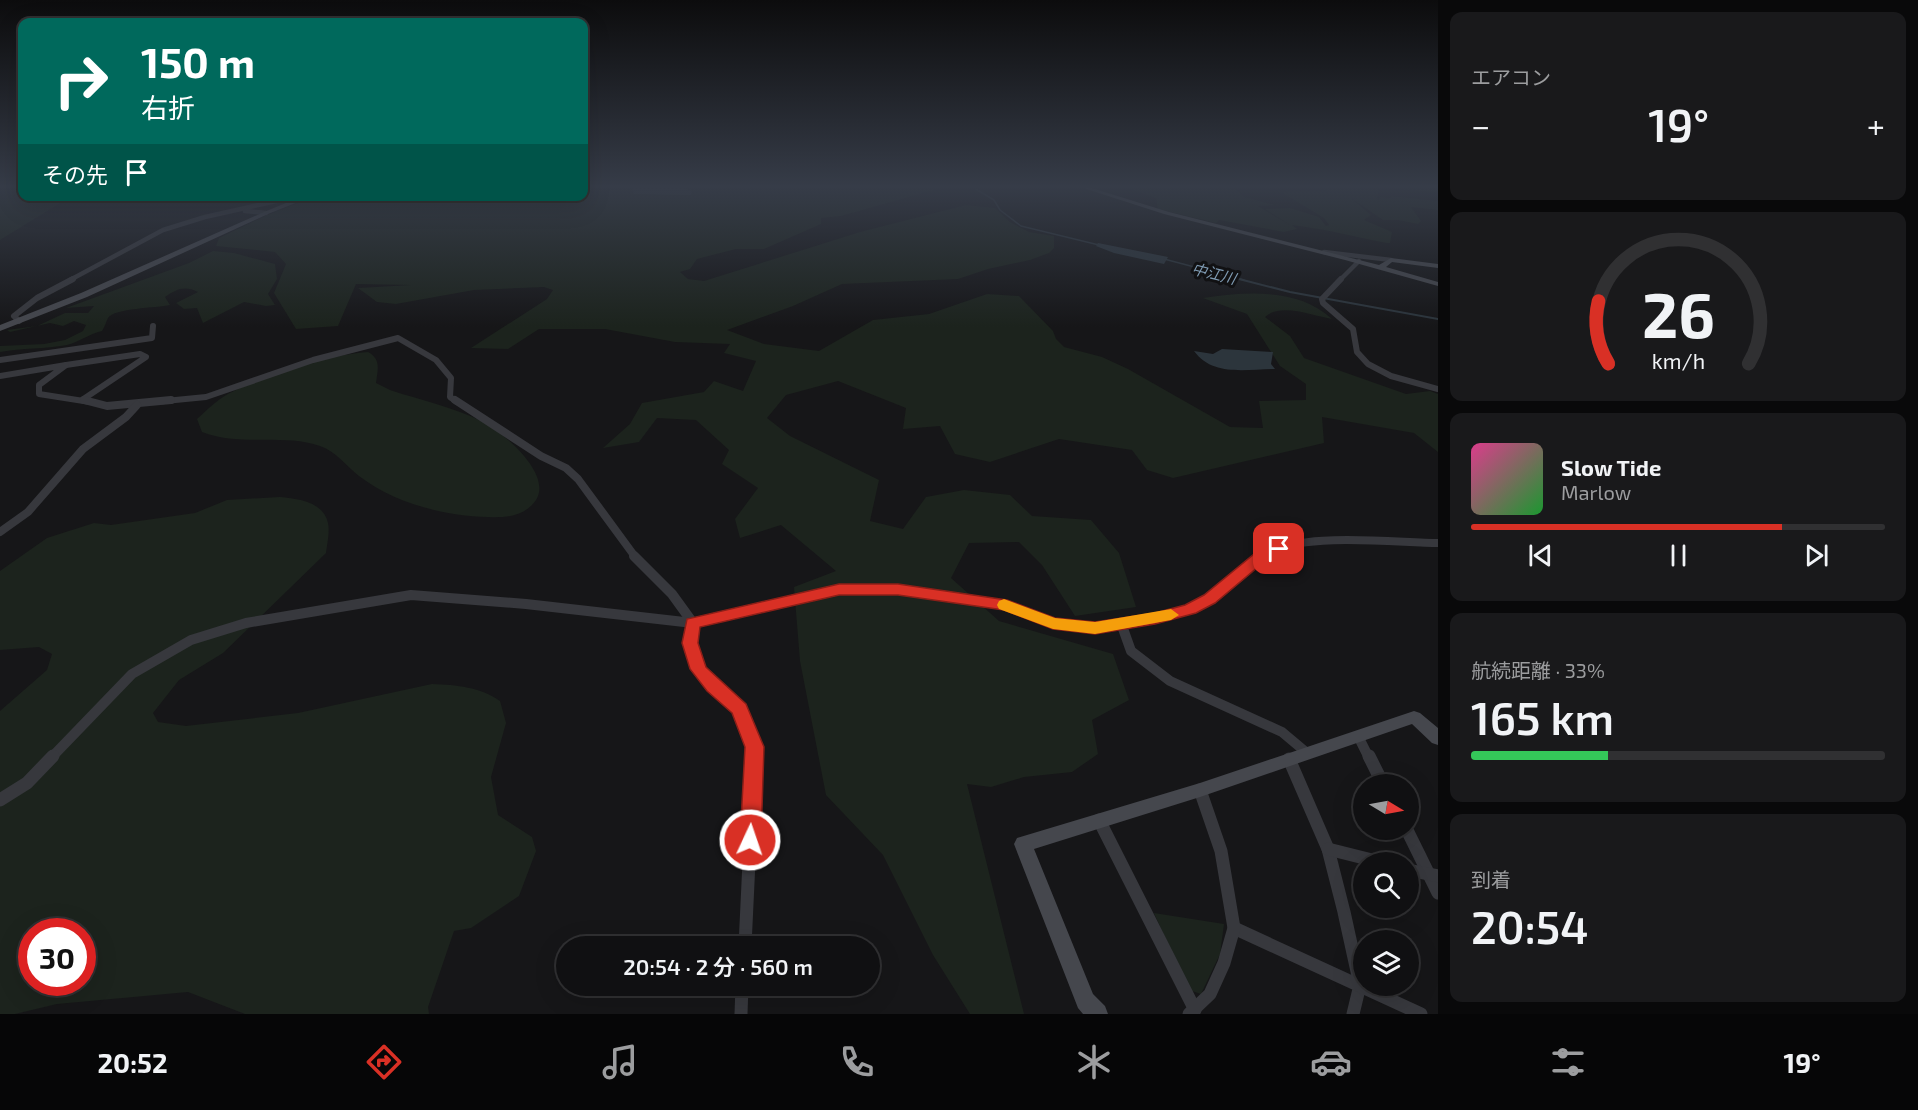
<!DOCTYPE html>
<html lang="ja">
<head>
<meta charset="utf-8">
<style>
  body { margin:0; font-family:"Exo 2","Noto Sans JP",sans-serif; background:#19191b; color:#f1f3f6; height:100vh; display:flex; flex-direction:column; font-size:22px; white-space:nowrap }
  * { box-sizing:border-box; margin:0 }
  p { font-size:20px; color:#9c9d9f }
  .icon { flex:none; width:33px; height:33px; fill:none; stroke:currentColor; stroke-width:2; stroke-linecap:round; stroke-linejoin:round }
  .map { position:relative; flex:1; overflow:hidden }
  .details { display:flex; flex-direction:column; gap:12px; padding:12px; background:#09090a; width:480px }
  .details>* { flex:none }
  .hud { position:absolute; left:18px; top:18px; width:570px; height:183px; border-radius:12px; box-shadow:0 6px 24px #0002,0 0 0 2px #303032; background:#00695c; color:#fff; overflow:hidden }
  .needle { width:39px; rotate:100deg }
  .buttons { position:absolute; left:1353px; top:774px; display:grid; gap:12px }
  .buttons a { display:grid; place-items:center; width:66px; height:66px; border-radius:50%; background:#101012; box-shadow:0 6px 24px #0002,0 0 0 2px #303032; font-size:30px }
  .speed { position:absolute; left:18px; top:918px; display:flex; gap:12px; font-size:30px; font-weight:700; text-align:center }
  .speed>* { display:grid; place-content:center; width:78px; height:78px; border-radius:50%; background:#101012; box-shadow:0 6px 24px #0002,0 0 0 2px #303032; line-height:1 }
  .speed .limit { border:9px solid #d22; background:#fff; color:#111 }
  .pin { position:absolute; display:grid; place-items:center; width:51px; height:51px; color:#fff; margin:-26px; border-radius:12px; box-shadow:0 3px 9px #0006 }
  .me { position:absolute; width:66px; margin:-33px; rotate:3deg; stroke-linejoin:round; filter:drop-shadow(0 0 4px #0008) }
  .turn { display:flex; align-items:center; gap:21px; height:126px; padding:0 24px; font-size:27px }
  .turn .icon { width:78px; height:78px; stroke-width:2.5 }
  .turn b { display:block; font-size:42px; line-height:51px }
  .then { display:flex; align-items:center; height:57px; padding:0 24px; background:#0003; gap:12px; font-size:22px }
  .big { font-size:45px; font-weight:600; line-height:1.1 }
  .details .widget { flex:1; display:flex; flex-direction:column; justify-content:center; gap:9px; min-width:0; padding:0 21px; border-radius:12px; background:#19191b }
  .details .dial { align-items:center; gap:0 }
  .dial svg { height:156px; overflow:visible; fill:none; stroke:#303032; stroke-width:7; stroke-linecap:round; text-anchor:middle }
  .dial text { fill:#f1f3f6; stroke:none }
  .song { display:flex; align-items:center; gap:18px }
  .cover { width:72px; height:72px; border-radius:9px; background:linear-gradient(135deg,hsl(330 70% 55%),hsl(130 70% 35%)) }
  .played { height:6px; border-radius:3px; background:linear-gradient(90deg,#d93025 75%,#303032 75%) }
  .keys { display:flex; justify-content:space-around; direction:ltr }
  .heat { display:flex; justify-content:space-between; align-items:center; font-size:33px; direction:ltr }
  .charge { height:9px; border-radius:4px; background:linear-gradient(90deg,#34c759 33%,#303032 0) }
  .trip { position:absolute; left:556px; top:936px; width:324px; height:60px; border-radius:30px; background:#101012; box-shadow:0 6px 24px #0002,0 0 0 2px #303032; font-weight:600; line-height:60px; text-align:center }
  .tab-bar { display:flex; height:96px; justify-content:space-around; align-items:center; background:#060607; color:#9c9d9f }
  .tab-bar .icon { width:42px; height:42px }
  .tab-bar .on { color:#d93025 }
  .tab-bar b { font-size:27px; color:#f1f3f6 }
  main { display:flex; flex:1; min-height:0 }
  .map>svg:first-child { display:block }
  .green { fill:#1c231d; fill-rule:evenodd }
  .water { fill:#2c353c }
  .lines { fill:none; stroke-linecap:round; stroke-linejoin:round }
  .stream-far1 { stroke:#2c353c; stroke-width:1.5 }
  .stream { stroke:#2c353c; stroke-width:2 }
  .street-far4 { stroke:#37383d; stroke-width:4.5 }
  .street-far3 { stroke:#37383d; stroke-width:6 }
  .street-far2 { stroke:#37383d; stroke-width:8 }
  .street-far1 { stroke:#37383d; stroke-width:10 }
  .street { stroke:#37383d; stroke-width:13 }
  .secondary { fill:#45474d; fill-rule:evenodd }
  .route { fill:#d93025; stroke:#8d1f18; stroke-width:1.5 }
  .slow { fill:#f59e0b }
  .labels { text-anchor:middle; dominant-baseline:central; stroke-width:6; stroke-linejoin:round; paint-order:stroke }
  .far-water-label { font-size:15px; font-style:italic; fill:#7f9bb3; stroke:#111113 }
</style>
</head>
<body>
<main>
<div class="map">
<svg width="1438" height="1014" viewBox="0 0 1438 1014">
  <rect width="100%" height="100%" fill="#161618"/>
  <g class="green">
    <path d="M0 185H22V196L70 197 0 240Z"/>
    <path d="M584 185 948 186 841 216 821 218V224L764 249H736L697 259 690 269 680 272 688 279 704 281 860 232 966 205 995 208 1010 222 1029 232 1054 236V248L1049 253 1030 260 988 269 958 279 842 284 793 306 727 330 764 344 819 351 873 320 929 314 987 294 1019 296 1053 331 1056 339 1064 347 1102 357 1128 369 1230 427 1263 428 1259 401 1306 400V384L1280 366 1247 314 1203 298C1245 292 1298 287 1332 319 1314 316 1280 302 1265 317L1290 336 1304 358 1406 394 1430 391 1438 394V452L1414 433 1322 417 1324 443 1173 478 1147 470 1132 450 1059 439 990 462 955 454 940 426 903 429 906 408 838 381 786 395 767 418 790 436 879 480 870 521 903 529 926 497 964 490 1010 495 1032 516 1091 520 1119 553 1136 607 1075 616 1042 565 1019 542 969 543 951 578 999 621 1113 654 1129 700 1092 720 1098 754 1072 772 1024 777 991 787 967 784 1024 1014H970L933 955 883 855 826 795 800 661 794 587 836 571 781 525 740 538 735 519 758 488 722 464 729 450 696 420 657 418 639 442 603 448 630 424 642 403 704 392 714 381 743 391 756 361 724 353 730 344 675 342 605 329H539L508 349 471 348 547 299 553 290 544 287 474 290 396 304 377 302 358 288 411 285 356 284 338 326 296 329 274 293 286 264 275 252 216 246 219 238 267 215 312 198 584 196Z"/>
    <path d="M1119 185H1257L1235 189 1244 197 1275 205 1258 206 1290 225 1265 209 1290 208 1319 217 1326 226 1329 225 1324 218 1281 192 1329 191 1305 185H1438V192L1380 188 1377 197 1378 200 1381 197 1391 198 1390 196 1438 201V210L1411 207 1421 221 1418 224 1398 220H1383L1351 198 1371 215 1364 220 1392 232 1390 243H1387C1355 237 1325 229 1292 225L1297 229 1284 232 1219 220 1216 223 1158 209 1156 198Z"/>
    <path d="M213 251 234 253 275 264 277 279 268 294 275 305 266 306 244 302 203 323 197 308 184 309 176 303 198 292C185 285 176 289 165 297L170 305C157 308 114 308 108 318 106 322 105 326 102 331 89 334 79 342 67 345 45 349 22 348 0 352V346L44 344 65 340 83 331 86 325 74 321 63 326 50 323 10 332 7 330 37 326 65 313H88L94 306 66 308 189 263Z"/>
    <path d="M368 352C381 359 378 369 376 383L390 390C420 400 453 407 481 421 502 431 553 474 536 500 525 516 507 518 488 517 444 516 394 503 359 476 345 465 337 452 320 446 282 433 240 447 202 432L197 419C208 409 220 397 234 391 266 374 332 354 368 352Z"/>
    <path d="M280 497C298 499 323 501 328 523 330 532 327 544 326 553L223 653 179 680 153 713 158 722 186 726 298 713 432 684C457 685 480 687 500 701L506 723 491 777 498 815 532 837 536 851 519 896 471 928 454 931 428 1007 429 1014H245L188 992 57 1004 15 1014H0V711L47 670 52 654 39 647 0 650V571L47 538 94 523 111 525 195 513 227 500ZM32 932H82V982H32Z"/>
    <path d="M1154 913 1224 924 1220 954 1201 994 1189 990Z"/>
  </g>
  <g class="water">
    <path d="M631 185H672L692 191 691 195 634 194Z"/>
    <path d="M1098 243 1168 257 1164 264 1114 253 1096 246Z"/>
    <path d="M1222 349 1273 352 1271 364 1275 369C1246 369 1213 377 1194 351L1213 354Z"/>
  </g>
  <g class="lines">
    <g class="stream-far1">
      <path d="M969 185 994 200 1000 210 1021 226 1099 245"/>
      <path d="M1164 259 1244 280"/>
    </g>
    <path class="stream" d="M1239 279 1290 292 1438 319"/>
    <g class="street-far4">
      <path d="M245 211 266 213"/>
      <path d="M1324 252 1391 260"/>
      <path d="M70 280 163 230 205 217 299 196"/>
      <path d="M1340 280 1359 261"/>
    </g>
    <g class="street-far3">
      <path d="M1341 279 1322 299 1323 303 1353 329 1357 352 1368 364 1391 376 1438 389"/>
      <path d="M19 321 14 316 37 298 73 279"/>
      <path d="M0 360 152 338 153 326"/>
      <path d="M66 365 140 354 146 357 82 400"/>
      <path d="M0 376 66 365 39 385V394L90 402"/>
      <path d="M155 402 206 397 313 360 398 338 436 360 451 378 450 397 457 402"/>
    </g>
    <g class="street-far2">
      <path d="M84 400 107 406 171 400"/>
      <path d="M455 400 541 456 566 468 578 479 636 558"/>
      <path d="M0 532 28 512 83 449 126 417 137 405"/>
      <path d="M1260 558C1292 530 1395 543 1438 543"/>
    </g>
    <g class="street-far1">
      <path d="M634 556 672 594 693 623C689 648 695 669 713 687 721 695 732 700 739 709 747 720 754 744 754 758"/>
      <path d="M1121 623 1131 651 1170 681 1282 732 1307 753"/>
      <path d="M1358 736 1369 758"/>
      <path d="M51 758 132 674 191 640 246 623 411 595 526 604 693 623 839 590 898 589 1007 605 1053 623 1094 628 1155 619 1191 609 1210 599 1261 556"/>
    </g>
    <g class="street">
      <path d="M1369 756 1383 784"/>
      <path d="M1289 759 1328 849 1344 912 1360 985 1353 1014"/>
      <path d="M0 800 27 783 53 756"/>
      <path d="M1099 820 1195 1010"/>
      <path d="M1407 830 1438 893"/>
      <path d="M1328 849 1380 862"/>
      <path d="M1408 870 1438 876"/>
      <path d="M1234 928 1421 1014"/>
      <path d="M745 946 754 756"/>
      <path d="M741 1014 742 986"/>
      <path d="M1189 1014 1210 994 1224 963 1234 928 1221 851 1200 790"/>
    </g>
    <g class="secondary">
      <path d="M1074 185H1082L1169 212 1379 265 1391 258 1438 264V268L1392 262 1386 267 1438 282V286L1345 260 1164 214Z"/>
      <path d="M303 196H313L268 214 87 297 0 331V325L81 293 264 212Z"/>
      <path d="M1414 711 1420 713 1438 728V745L1432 743 1412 724 1200 797 1034 849 1093 994 1105 1006 1108 1014H1083L1078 1008 1014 844 1017 838 1200 783Z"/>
    </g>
  </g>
  <linearGradient id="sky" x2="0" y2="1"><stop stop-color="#0c0c0d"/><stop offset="0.57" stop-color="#363c48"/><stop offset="1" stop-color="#363c48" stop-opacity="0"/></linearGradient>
  <rect width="1438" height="327" fill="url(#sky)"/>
  <path class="route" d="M1279 544 1284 546 1287 549 1270 557 1215 603 1196 613 1155 624 1095 634 1053 629 1004 610 898 595H839L700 627 698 643 706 667 746 704 764 747 761 840 758 847 750 850 743 847 740 840 745 747 732 713 707 691 690 669 682 643 687 619 839 584H898L1007 600 1055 618 1095 622 1155 613 1185 605 1204 595 1259 550Z"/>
  <path class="slow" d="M1004 599 1055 618 1095 622 1171 609 1179 615 1171 620 1095 634 1053 629 999 609 997 605 999 601Z"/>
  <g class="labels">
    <g class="far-water-label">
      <text transform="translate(1214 273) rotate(14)">中江川</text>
    </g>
  </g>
</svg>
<div class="buttons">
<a><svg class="needle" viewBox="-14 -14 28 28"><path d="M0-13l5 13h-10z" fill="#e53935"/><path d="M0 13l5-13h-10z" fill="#9c9d9f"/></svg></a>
<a><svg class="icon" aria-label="search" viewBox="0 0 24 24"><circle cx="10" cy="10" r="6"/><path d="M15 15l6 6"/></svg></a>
<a><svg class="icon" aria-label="layers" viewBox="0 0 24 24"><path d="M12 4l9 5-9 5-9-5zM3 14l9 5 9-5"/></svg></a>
</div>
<div class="speed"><div class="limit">30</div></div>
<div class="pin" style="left:1279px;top:549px;background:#d93025"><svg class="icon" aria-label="arrive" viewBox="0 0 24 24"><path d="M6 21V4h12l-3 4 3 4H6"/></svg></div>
<svg class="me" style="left:750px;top:840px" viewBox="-20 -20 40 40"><circle r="17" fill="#d93025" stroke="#fff" stroke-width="3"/><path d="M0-11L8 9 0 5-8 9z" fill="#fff"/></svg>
<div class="trip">20:54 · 2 分 · 560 m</div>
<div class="hud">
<div class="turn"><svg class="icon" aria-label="right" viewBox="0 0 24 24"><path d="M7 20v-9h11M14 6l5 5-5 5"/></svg><div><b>150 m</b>右折</div></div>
<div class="then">その先<svg class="icon" aria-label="arrive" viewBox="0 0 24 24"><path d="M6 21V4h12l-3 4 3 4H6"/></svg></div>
</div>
</div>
<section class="details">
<div class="widget"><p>エアコン</p>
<div class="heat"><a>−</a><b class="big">19°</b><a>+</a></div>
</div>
<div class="widget dial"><svg viewBox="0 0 100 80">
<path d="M14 69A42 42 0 1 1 86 69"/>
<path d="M14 69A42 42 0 0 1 9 37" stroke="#d93025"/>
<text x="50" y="56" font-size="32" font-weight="700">26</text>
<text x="50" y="72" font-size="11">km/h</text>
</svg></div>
<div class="widget">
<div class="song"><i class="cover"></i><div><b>Slow Tide</b><p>Marlow</p></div></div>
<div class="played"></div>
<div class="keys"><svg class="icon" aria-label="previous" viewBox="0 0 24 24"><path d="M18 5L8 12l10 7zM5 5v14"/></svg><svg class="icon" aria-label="pause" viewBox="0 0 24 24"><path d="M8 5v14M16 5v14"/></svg><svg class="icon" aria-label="next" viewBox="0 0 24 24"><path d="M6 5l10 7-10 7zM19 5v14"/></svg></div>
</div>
<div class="widget"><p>航続距離 · 33%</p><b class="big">165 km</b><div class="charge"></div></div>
<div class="widget"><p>到着</p><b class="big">20:54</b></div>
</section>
</main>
<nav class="tab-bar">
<b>20:52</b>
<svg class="icon on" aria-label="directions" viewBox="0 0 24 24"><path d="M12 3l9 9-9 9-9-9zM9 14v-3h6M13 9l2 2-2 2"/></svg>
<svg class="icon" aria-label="music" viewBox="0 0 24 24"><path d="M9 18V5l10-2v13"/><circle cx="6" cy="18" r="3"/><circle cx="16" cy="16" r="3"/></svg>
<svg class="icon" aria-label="phone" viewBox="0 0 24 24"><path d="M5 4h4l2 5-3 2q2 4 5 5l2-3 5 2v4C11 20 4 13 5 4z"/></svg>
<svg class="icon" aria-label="climate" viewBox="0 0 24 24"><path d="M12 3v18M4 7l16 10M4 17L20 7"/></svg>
<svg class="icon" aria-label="car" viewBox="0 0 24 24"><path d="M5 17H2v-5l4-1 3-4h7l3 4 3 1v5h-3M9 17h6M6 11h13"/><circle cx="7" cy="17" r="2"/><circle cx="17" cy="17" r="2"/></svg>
<svg class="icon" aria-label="filters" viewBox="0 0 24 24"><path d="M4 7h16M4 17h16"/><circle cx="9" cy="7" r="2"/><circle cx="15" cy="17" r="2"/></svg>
<b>19°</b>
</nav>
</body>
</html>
